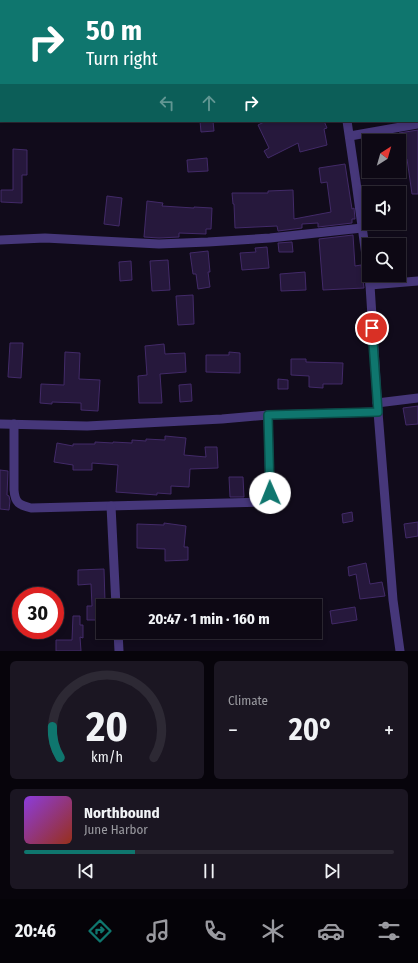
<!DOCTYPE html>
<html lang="en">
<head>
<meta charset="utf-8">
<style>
  body { margin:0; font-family:"Fira Sans Condensed",sans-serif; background:#1b1622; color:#f1f3f6; height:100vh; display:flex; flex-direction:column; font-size:15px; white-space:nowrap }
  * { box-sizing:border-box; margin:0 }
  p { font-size:13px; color:#9a9aa0 }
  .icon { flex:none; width:22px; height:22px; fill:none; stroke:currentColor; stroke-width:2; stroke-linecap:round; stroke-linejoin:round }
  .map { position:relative; height:651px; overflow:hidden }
  .side { display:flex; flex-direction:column; gap:10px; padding:10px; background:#07040b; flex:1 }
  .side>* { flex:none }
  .top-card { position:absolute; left:0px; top:0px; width:418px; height:122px; box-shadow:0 2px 6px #0003,0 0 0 1px #2d2934; background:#0f766e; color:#fff; overflow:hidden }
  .needle { width:26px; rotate:37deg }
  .buttons { position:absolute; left:362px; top:134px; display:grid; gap:8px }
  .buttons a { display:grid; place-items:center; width:44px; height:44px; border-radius:0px; background:#0d0814; box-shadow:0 2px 6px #0003,0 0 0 1px #2d2934; font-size:20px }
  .speed { position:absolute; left:12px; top:587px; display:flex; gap:8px; font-size:20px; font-weight:700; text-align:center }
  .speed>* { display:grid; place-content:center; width:52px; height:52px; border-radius:50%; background:#0d0814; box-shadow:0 2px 6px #0003,0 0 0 1px #2d2934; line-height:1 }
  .speed .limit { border:6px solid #d22; background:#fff; color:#111 }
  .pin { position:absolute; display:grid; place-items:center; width:34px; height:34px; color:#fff; margin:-17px; border:2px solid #fff; border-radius:50%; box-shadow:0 1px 4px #0007 }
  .me { position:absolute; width:44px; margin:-22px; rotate:359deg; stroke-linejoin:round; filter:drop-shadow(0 0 3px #0008) }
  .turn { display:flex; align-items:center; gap:14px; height:84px; padding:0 20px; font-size:18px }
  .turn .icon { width:52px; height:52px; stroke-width:2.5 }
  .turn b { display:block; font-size:28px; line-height:34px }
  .lanes { display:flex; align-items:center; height:38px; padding:0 20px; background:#0003; justify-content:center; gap:20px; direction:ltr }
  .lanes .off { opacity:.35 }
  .big { font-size:30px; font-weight:700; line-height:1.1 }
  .side .card { flex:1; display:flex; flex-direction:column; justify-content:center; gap:6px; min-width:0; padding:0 14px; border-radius:6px; background:#1b1622 }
  .side .dial { align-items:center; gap:0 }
  .dial svg { height:104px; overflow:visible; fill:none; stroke:#2d2934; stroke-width:7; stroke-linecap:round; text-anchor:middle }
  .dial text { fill:#f1f3f6; stroke:none }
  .song { display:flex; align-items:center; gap:12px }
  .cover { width:48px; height:48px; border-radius:6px; background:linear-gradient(135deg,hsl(270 70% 55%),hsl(10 70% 35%)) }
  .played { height:4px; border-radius:2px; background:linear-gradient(90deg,#0f766e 30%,#2d2934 30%) }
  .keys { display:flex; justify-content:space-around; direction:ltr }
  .heat { display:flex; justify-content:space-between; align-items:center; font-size:22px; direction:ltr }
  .side .tiles { flex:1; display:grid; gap:10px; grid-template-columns:1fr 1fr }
  .card:last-child { grid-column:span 2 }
  .trip { position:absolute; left:96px; top:599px; width:226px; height:40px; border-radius:0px; background:#0d0814; box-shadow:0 2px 6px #0003,0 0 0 1px #2d2934; font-weight:700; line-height:40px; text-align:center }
  .tab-bar { display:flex; height:64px; justify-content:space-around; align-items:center; background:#050308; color:#9a9aa0 }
  .tab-bar .icon { width:28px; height:28px }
  .tab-bar .active { color:#0f766e }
  .tab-bar b { font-size:18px; color:#f1f3f6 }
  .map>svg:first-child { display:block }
  .building { fill:#26183c; stroke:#422a68 }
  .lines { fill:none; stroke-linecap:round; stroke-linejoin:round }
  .minor { stroke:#46377a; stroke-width:9 }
  .route-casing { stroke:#0a4d48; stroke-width:10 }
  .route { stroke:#0f766e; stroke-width:7 }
</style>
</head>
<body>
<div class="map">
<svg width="418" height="651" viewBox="0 0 418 651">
  <rect width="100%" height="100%" fill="#110b1b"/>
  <g class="building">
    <path d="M200 121H213L214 131 201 132Z"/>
    <path d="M266 121H324L327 128 324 129 327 145 300 152 298 143 268 158 264 151 269 148 258 125Z"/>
    <path d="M418 130V194H412L407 159 399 161V133Z"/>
    <path d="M13 149 27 150V175H22V203L1 202V190H13Z"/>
    <path d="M207 158 208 171 188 172 187 160Z"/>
    <path d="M345 164 352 209 354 208 355 219H352V223L318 227V223L302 224V228L278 231 277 226 235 228 234 204H233L232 193H268V191L293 190 294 219 331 212 327 182 321 183 319 168Z"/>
    <path d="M107 196 122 198 119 226 104 224Z"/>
    <path d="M147 201 163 203 162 206 194 208V207L212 208 211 229H206V234L179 233V237L159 238 144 237Z"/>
    <path d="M353 235 355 266 361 265 364 288 323 290 319 239Z"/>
    <path d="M292 242 293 252H279L278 243Z"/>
    <path d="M267 247 269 268 242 270 240 253 256 252 255 248Z"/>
    <path d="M208 251 210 272H208L210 287 198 289 196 274H193L190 253Z"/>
    <path d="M168 260 170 290 152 291 150 261Z"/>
    <path d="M131 261 132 280 120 281 119 262Z"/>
    <path d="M305 272 306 290 281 291 280 274Z"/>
    <path d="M193 295 194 324 178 325 176 296Z"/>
    <path d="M10 343H23L21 378 8 377Z"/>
    <path d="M164 344 165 354 185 353 186 372 160 374 162 403H139L138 376 147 375 145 346Z"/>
    <path d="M65 352 80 353 79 379 100 380 98 411 81 410V403L52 402V404L40 403 41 384 64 385Z"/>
    <path d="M229 352 240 353V373L206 372V355H229Z"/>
    <path d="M291 359H306V362L343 363 342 384H323V388L309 387V376L291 375Z"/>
    <path d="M278 379 288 380V389H278Z"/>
    <path d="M191 384 192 401 180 402 179 385Z"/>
    <path d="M418 406V424L406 425 403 408Z"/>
    <path d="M165 436 186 438 184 455 206 457 205 447H217L218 468 190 469 189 487 171 486V494L157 493V495L116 492 118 465 92 463V470H73V465L54 462 57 443 73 446V444H95V442L113 443V442L132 443V440L146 441V439L165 440Z"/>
    <path d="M0 470 8 471 7 495 9 496 10 501 9 510 0 509Z"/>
    <path d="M229 477H243L244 497H230Z"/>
    <path d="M352 512 353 521 343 523 342 514Z"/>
    <path d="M418 522V536L406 538 404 524Z"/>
    <path d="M164 523 186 526 184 547H188V560L165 561V549L137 548V524L164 525Z"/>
    <path d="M366 563 370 584 382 582 385 596 360 599 356 574 349 576 348 567Z"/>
    <path d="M104 569 105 602H103V620H87V606H92L91 584 78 585V570Z"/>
    <path d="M355 607 357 620 332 624 330 611Z"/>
    <path d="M73 616H80V625H83V638L80 637 81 651H56V640H72Z"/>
  </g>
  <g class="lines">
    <g class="minor">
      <path d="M343 1V0"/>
      <path d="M0 64H1"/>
      <path d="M347 121 356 182 370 285 378 412 393 600 400 651"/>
      <path d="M350 136 418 124"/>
      <path d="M0 240 45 238 159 244 208 242 270 238 362 228"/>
      <path d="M370 285 418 281"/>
      <path d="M377 403 418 398"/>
      <path d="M0 424 87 426 222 419 268 415 378 412"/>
      <path d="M14 424V490C15 503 19 505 31 508L265 502 268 500 270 493 268 415"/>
      <path d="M111 506 116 606"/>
      <path d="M118 632 119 651"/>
    </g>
  </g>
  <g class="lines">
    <g class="route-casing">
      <path id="route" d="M270 493 268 415 378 412 372 328"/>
    </g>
    <use href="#route" class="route"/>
  </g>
</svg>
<div class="buttons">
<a><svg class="needle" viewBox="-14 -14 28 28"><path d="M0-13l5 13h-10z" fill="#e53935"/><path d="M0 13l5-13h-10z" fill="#9a9aa0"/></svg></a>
<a><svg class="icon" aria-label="sound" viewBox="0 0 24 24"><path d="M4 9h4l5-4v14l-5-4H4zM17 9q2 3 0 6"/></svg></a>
<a><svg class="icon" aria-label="search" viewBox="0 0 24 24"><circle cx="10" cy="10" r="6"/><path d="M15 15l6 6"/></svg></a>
</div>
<div class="speed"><div class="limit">30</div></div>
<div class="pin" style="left:372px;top:328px;background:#d93025"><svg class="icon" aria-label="arrive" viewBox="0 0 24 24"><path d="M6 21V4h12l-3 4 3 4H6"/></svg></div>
<svg class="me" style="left:270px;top:493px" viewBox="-20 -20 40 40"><circle r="19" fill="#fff"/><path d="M0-13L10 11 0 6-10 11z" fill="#0f766e"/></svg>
<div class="trip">20:47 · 1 min · 160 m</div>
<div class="top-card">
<div class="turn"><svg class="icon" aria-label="right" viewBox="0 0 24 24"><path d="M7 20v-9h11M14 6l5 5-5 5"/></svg><div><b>50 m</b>Turn right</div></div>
<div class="lanes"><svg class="icon off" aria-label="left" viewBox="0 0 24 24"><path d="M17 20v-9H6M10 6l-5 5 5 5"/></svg><svg class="icon off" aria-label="ahead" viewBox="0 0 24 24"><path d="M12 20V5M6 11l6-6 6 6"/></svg><svg class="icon" aria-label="right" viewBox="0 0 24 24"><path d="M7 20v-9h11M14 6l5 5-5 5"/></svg></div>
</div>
</div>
<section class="side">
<div class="tiles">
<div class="card dial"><svg viewBox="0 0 100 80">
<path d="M14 69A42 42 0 1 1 86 69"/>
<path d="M14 69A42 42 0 0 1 8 45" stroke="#0f766e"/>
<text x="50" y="56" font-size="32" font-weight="700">20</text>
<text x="50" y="72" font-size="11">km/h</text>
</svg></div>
<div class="card"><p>Climate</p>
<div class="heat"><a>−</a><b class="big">20°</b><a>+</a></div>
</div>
<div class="card">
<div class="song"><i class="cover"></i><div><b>Northbound</b><p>June Harbor</p></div></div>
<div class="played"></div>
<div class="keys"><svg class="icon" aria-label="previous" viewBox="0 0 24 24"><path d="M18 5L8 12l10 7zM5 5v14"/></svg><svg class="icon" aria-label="pause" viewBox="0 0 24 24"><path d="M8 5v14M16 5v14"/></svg><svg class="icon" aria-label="next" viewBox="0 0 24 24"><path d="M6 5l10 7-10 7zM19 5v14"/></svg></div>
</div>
</div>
</section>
<nav class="tab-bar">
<b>20:46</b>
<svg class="icon active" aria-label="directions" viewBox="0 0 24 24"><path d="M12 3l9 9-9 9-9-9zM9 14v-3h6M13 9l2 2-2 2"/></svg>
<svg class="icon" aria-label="music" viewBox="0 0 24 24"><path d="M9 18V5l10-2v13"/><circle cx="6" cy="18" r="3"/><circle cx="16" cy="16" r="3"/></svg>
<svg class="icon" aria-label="phone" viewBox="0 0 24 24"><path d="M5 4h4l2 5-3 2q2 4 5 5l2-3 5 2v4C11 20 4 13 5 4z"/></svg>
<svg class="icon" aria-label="climate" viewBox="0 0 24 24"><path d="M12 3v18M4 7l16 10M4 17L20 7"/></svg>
<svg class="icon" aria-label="car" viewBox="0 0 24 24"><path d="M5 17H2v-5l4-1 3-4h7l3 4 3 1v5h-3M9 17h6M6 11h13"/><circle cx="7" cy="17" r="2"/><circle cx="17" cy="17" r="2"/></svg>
<svg class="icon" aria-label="filters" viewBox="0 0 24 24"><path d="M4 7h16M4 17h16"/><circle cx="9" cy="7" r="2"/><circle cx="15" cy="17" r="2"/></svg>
</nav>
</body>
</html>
